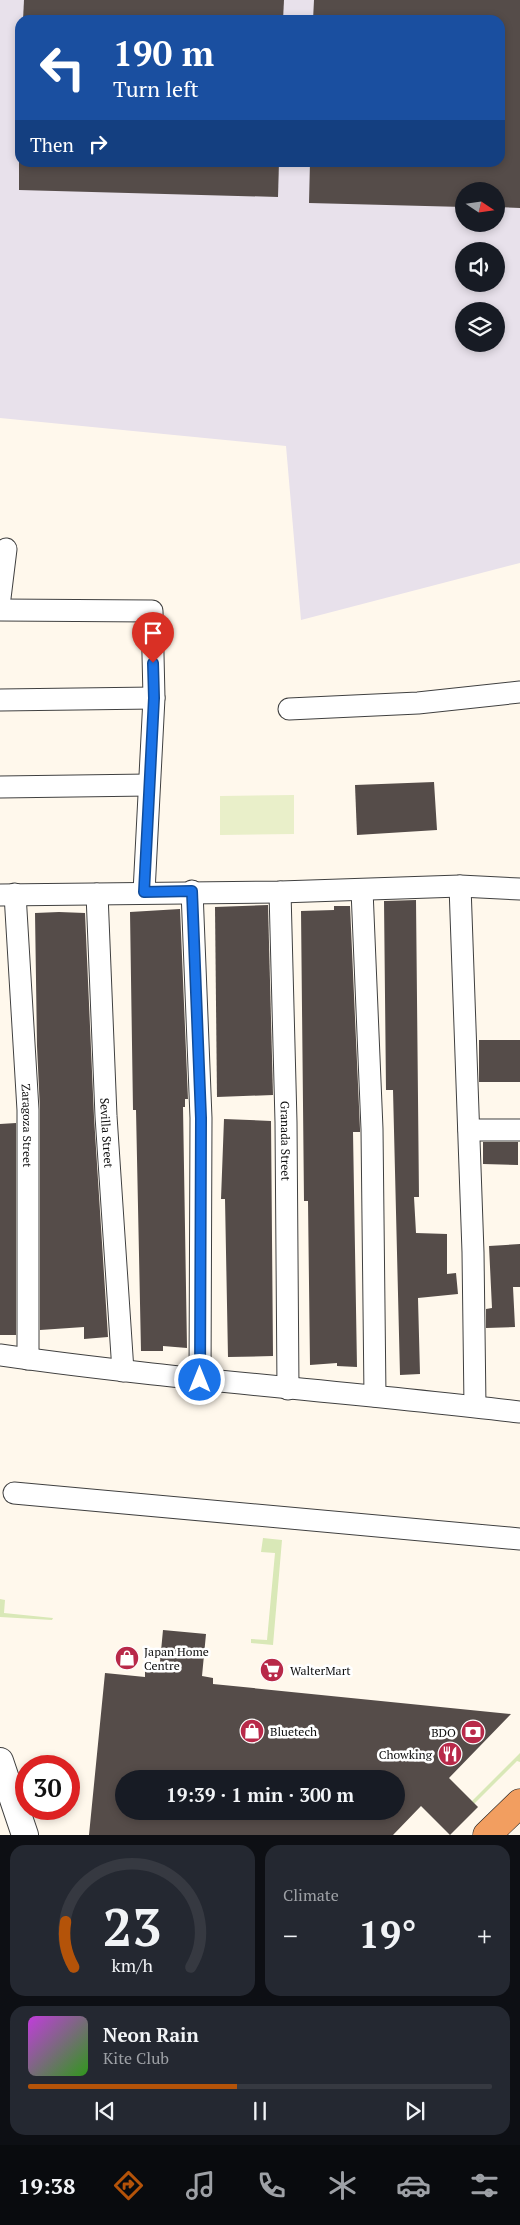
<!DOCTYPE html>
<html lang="en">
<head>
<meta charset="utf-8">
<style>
  body { margin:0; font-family:"PT Serif",serif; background:#242831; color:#f1f3f6; height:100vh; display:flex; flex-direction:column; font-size:19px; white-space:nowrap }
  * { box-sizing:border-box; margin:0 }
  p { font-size:16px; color:#9ea1a6 }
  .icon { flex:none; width:28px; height:28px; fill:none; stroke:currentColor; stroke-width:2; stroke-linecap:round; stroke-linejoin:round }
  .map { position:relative; height:1835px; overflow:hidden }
  .details { display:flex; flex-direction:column; gap:10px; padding:10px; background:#0d0f14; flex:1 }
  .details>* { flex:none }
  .top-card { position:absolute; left:15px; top:15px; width:490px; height:152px; border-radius:15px; box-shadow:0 2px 8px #0003; background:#1a4fa0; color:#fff; overflow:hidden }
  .needle { width:32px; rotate:103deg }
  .tools { position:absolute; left:455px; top:182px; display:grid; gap:10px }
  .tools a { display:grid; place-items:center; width:50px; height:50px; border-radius:50%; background:#171b24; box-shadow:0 2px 8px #0003; font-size:25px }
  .speed { position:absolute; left:15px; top:1755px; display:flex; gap:10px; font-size:25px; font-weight:700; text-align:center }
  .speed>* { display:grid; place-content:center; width:65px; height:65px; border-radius:50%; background:#171b24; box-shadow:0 2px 8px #0003; line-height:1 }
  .speed .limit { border:8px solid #d22; background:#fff; color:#111 }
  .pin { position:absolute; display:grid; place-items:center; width:42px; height:42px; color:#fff; margin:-51px -21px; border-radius:50% 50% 50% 0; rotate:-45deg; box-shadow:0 0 5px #0007 }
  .pin .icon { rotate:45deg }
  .me { position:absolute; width:55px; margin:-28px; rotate:0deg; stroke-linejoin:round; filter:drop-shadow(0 0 4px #0008) }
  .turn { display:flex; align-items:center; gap:18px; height:105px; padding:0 15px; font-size:22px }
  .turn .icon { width:65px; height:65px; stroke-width:2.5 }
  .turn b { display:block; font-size:35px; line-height:42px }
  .then { display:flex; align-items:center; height:48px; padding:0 15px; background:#0003; gap:10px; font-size:19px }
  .big { font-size:38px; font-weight:700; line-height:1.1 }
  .details .tile { flex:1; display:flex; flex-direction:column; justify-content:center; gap:8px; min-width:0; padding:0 18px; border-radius:15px; background:#242831 }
  .details .dial { align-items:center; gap:0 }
  .dial svg { height:130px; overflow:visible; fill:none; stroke:#363941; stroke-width:7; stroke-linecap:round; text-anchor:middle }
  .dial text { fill:#f1f3f6; stroke:none }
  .song { display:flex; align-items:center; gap:15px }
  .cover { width:60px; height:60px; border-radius:8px; background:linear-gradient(135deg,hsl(290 70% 55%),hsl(110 70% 35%)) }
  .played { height:5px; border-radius:2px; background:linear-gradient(90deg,#b45309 45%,#363941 45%) }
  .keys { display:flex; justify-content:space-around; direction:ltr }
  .heat { display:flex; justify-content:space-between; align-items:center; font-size:28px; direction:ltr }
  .details .tiles { flex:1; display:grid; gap:10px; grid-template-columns:1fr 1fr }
  .tile:last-child { grid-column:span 2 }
  .trip { position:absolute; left:115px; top:1770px; width:290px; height:50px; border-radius:25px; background:#171b24; box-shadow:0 2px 8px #0003; font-weight:700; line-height:50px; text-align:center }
  .menu { display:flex; height:80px; justify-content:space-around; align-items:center; background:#090b0e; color:#9ea1a6 }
  .menu .icon { width:35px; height:35px }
  .menu .selected { color:#b45309 }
  .menu b { font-size:22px; color:#f1f3f6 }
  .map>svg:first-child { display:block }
  .industrial { fill:#e8e1eb; fill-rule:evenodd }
  .green { fill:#d9e8b7 }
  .pitch { fill:#e9efc9 }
  .building { fill:#554c49; fill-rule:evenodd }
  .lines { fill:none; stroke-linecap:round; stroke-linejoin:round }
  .minor-casing { stroke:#404040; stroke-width:23 }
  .tertiary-casing { stroke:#404040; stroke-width:28 }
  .trunk-casing { stroke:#1e1e1e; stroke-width:29 }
  .minor { stroke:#fff; stroke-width:21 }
  .tertiary { stroke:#fff; stroke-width:26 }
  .trunk { stroke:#f29e60; stroke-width:28 }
  .route-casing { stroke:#114b97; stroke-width:12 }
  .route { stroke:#1a73e8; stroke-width:9 }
  .labels { text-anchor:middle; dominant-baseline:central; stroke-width:5; stroke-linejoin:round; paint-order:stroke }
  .street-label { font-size:12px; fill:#0d0d0d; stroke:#fff }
  .poi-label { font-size:12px; fill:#0d0d0d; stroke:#fff; text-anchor:start }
</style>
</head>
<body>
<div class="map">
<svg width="520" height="1835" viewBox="0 0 520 1835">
  <rect width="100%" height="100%" fill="#fff8ec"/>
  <path class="industrial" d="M0 0H520V563L301 620 286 446 0 418ZM20 20H500V162H20ZM464 191H496V224H464ZM464 251H496V284H464ZM464 311H496V344H464Z"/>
  <g class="green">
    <path d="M263 1538 282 1540 273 1645 251 1643V1639L267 1640 275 1553 261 1552Z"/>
    <path d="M0 1599 5 1600 4 1613 53 1618 52 1620 0 1617Z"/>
    <path d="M520 1753V1762L517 1761 474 1804 472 1801Z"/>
  </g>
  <path class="pitch" d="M294 795V834L220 835V796Z"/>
  <g class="building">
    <path d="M24 0H284L283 20H23Z"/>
    <path d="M314 0H520V208L496 207V191H464V207L309 203 310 162H500V20H313Z"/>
    <path d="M19 162H279L278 197 19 190Z"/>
    <path d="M434 782 437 830 357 835 355 785Z"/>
    <path d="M416 900 419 1197H414L416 1233 447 1234V1274L456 1273 458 1294 418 1298 420 1374 400 1375 393 1090H386L384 901Z"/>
    <path d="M268 905 273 1095 217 1097 215 907Z"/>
    <path d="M334 906H350L360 1129V1132H353L357 1367 337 1366V1363L310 1365 308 1201H304L301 911 334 910Z"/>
    <path d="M180 909 188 1099H185V1107H183L187 1348 163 1346V1351H141L136 1110H133L130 912Z"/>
    <path d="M59 912 85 913 94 1117 108 1337 84 1339V1327L40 1330V1110L37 1046 35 913Z"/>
    <rect x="479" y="1040" width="41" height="42"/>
    <path d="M224 1119 271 1121 273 1356 228 1357 225 1199H221Z"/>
    <path d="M16 1123V1335H0V1124Z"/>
    <path d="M483 1142H518V1165L483 1164Z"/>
    <path d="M520 1244V1287H513L515 1327 486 1328V1309L492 1308 489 1246Z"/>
    <path d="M163 1630 206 1634 202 1676 213 1678V1684L511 1714 449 1778 478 1807 450 1835 421 1806 393 1835H89L105 1673 145 1677V1671L159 1672ZM124 1779H396V1811H124Z"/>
  </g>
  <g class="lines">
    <g class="minor-casing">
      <g id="minor">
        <path d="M0 598 6 549"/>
        <path d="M0 610 152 611 154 698 144 892"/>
        <path d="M0 700 154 698"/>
        <path d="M289 709 418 703 520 692"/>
        <path d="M0 787 149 785"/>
        <path d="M460 886 473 1252 475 1406"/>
        <path d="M362 890 372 1129 375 1396"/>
        <path d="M192 891 201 1118 200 1380"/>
        <path id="s1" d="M280 892 286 1122 288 1389"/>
        <path id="s2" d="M15 894 28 1110V1359"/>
        <path id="s3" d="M97 894 106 1116 123 1371"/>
        <path d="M0 895 280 892 460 886 520 889"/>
        <path d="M469 1130H520"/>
        <path d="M0 1355C173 1380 347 1391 520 1412"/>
        <path d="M14 1493 520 1539"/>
      </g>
    </g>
    <g class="tertiary-casing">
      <path id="tertiary" d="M0 1761 25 1835"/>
    </g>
    <g class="trunk-casing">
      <path id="trunk" d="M487 1835 520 1803"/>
    </g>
    <use href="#minor" class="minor"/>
    <use href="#tertiary" class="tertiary"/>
    <use href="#trunk" class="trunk"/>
  </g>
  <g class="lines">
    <g class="route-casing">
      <path id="route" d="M153 663 154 698 144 892 192 891 201 1118 200 1380"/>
    </g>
    <use href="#route" class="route"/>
  </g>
  <defs>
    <g id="shop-disc" transform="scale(1.25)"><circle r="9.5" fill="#b82949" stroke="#fff"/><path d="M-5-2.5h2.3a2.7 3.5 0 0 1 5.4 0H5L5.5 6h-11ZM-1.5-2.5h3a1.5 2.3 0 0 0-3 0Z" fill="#fff"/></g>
    <g id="supermarket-disc" transform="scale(1.25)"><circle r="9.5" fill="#b82949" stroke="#fff"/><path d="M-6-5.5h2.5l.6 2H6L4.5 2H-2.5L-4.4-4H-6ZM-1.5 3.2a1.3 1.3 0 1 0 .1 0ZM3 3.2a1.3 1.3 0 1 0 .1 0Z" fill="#fff"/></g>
    <g id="bank-disc" transform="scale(1.25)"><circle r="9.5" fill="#b82949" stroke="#fff"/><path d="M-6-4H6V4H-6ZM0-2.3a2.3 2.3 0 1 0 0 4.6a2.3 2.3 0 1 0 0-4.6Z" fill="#fff"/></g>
    <g id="restaurant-disc" transform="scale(1.25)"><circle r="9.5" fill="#b82949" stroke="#fff"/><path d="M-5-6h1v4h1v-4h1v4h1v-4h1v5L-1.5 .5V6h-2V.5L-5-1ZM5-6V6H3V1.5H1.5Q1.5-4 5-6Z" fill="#fff"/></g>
  </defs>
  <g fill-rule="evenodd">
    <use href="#shop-disc" x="127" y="1658"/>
    <use href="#supermarket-disc" x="272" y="1670"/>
    <use href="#shop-disc" x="252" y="1731"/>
    <use href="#bank-disc" x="473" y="1732"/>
    <use href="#restaurant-disc" x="450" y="1754"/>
  </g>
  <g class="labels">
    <g class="street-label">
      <text stroke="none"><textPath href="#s2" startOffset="232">Zaragoza Street</textPath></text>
      <text stroke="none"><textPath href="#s3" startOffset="239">Sevilla Street</textPath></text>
      <text stroke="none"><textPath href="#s1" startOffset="249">Granada Street</textPath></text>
    </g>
    <g class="poi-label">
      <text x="144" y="1651">Japan Home<tspan x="144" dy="14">Centre</tspan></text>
      <text x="290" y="1670">WalterMart</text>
      <text x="270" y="1731">Bluetech</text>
      <text x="456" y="1732" text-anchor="end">BDO</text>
      <text x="432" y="1754" text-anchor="end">Chowking</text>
    </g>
  </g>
</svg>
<div class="tools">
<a><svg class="needle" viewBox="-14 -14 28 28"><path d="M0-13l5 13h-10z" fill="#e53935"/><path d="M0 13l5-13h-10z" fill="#9ea1a6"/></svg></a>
<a><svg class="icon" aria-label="sound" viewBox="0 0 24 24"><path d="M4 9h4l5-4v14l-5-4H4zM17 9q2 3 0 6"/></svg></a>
<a><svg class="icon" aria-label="layers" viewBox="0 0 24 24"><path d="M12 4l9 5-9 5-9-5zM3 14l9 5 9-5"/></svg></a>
</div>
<div class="speed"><div class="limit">30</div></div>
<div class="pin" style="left:153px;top:663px;background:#d93025"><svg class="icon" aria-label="arrive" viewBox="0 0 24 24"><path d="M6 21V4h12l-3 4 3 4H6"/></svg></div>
<svg class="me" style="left:200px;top:1380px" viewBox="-20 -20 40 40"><circle r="17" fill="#1a73e8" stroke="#fff" stroke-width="3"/><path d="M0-11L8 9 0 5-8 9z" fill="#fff"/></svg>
<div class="trip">19:39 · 1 min · 300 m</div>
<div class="top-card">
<div class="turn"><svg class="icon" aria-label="left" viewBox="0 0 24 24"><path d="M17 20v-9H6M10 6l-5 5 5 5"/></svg><div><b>190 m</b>Turn left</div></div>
<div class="then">Then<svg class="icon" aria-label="right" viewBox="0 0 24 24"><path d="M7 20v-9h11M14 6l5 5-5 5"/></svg></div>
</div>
</div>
<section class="details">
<div class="tiles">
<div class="tile dial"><svg viewBox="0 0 100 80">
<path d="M14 69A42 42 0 1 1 86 69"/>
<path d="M14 69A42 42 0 0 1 9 41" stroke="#b45309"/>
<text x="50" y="56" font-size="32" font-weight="700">23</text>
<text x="50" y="72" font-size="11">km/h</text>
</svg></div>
<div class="tile"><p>Climate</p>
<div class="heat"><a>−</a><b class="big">19°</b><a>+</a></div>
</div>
<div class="tile">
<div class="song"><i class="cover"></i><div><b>Neon Rain</b><p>Kite Club</p></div></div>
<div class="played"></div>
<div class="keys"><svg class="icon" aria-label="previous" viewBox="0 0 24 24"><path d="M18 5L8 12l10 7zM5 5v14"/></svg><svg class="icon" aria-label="pause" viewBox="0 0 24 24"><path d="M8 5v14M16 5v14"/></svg><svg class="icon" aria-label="next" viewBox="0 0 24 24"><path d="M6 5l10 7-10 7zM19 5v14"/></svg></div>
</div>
</div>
</section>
<nav class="menu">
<b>19:38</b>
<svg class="icon selected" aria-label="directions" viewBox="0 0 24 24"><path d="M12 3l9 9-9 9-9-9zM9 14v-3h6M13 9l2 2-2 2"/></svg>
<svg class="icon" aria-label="music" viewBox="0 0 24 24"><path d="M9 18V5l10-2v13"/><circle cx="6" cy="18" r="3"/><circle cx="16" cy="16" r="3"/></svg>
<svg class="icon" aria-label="phone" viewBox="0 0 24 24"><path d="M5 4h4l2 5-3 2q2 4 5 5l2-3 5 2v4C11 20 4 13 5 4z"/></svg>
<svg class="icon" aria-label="climate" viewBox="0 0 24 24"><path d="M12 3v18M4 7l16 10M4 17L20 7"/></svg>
<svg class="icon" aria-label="car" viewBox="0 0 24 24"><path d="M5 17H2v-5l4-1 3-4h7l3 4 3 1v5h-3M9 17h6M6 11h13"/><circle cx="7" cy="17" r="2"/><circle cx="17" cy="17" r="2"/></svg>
<svg class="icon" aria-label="filters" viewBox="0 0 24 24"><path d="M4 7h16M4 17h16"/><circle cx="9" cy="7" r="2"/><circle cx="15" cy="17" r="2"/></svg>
</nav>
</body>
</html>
